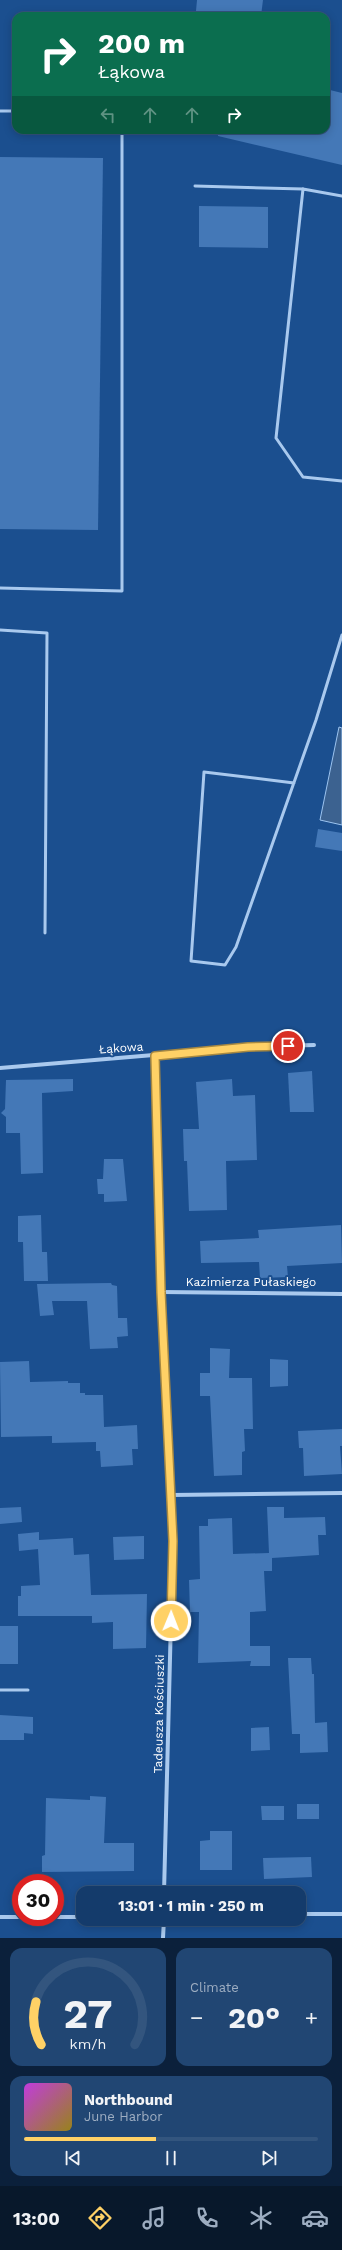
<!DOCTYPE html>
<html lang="en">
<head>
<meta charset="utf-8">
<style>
  body { margin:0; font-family:"Work Sans",sans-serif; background:#214673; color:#f1f3f6; height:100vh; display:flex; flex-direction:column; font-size:15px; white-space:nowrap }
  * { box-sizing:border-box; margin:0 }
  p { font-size:13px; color:#9dadc1 }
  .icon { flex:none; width:22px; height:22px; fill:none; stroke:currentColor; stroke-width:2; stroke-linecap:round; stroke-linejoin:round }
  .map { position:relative; height:1938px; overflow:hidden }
  .sheet { display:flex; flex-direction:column; gap:10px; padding:10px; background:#0b203b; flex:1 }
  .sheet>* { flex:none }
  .guide { position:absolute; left:12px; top:12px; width:318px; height:122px; border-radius:12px; box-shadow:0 2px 10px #0003,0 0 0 1px #33557e; background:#0b6e4f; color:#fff; overflow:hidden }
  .speed { position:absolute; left:12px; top:1874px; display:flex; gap:8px; font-size:20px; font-weight:700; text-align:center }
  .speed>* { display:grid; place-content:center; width:52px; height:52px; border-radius:50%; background:#143b6b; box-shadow:0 2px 10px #0003,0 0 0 1px #33557e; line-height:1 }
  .speed .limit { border:6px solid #d22; background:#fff; color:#111 }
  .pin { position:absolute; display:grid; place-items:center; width:34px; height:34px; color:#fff; margin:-17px; border:2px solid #fff; border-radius:50%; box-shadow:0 1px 4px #0007 }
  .me { position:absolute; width:44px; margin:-22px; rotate:1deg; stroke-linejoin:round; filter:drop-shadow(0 0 3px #0008) }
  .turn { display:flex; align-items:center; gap:14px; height:84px; padding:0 20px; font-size:18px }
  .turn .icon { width:52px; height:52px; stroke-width:2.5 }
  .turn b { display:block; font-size:28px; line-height:34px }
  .lanes { display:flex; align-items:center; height:38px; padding:0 20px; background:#0003; justify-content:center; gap:20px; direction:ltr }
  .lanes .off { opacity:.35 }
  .big { font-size:30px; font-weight:700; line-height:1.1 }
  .sheet .tile { flex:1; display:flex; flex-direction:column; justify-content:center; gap:6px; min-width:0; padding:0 14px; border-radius:12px; background:#214673 }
  .sheet .dial { align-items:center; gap:0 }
  .dial svg { height:104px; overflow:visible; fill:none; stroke:#33557e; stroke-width:7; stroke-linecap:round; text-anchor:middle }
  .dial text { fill:#f1f3f6; stroke:none }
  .song { display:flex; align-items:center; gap:12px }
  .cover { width:48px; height:48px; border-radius:6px; background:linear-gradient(135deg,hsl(290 70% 55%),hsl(50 70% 35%)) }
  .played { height:4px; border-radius:2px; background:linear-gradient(90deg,#ffd166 45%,#33557e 45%) }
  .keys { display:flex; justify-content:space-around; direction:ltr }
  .heat { display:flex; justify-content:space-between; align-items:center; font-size:22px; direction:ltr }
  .sheet .tiles { flex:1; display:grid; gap:10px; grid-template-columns:1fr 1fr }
  .tile:last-child { grid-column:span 2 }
  .trip { position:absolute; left:76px; top:1886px; width:230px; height:40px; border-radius:12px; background:#143b6b; box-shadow:0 2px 10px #0003,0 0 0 1px #33557e; font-weight:700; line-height:40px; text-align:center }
  .tabs { display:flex; height:64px; justify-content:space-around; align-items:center; background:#08182b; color:#9dadc1 }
  .tabs .icon { width:28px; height:28px }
  .tabs .active { color:#ffd166 }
  .tabs b { font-size:18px; color:#f1f3f6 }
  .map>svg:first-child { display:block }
  .water { fill:#3c6290; stroke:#9cc4f0 }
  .building { fill:#4478b7 }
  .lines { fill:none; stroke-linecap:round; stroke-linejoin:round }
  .lane { stroke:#a9c9ee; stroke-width:3 }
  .street { stroke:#a9c9ee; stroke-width:4 }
  .route-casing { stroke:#a68842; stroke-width:10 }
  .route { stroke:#ffd166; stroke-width:7 }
  .labels { text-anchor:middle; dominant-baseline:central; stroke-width:4; stroke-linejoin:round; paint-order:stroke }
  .street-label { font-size:12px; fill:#fff; stroke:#1b4f8f }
</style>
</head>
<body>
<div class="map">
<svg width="342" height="1938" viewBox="0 0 342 1938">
  <rect width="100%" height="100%" fill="#1b4f8f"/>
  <path class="water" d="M339 727 342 728V825L320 820Z"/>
  <g class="building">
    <path d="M197 0H263L261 16 196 11Z"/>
    <path d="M326 89 342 93V165L218 136V130H326Z"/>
    <path d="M0 157 103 158 98 530 0 529Z"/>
    <path d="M199 206 268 207V248L199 247Z"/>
    <path d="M318 829 342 833V851L315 847Z"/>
    <path d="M312 1071 314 1112H290L288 1073Z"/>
    <path d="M73 1079V1091L42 1093 43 1173 21 1174 20 1133H6V1117L1 1113 5 1109 6 1080Z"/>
    <path d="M232 1079 233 1096 255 1095 257 1160 226 1161 227 1210 189 1211 187 1161H184L183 1129H199L196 1082Z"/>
    <path d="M104 1159H123L127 1201 104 1202V1194H98L97 1179H103Z"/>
    <path d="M41 1215 42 1252H47L48 1281H24L23 1242H18V1216Z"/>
    <path d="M341 1225 342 1263 287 1266 288 1277 260 1278 259 1262 201 1263 200 1241 259 1238 258 1230Z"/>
    <path d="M111 1283 112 1285 117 1286 118 1318H127L128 1336 117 1337 118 1348 90 1349 87 1301H52L54 1315 40 1316 37 1284Z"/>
    <path d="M210 1348 230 1349 229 1378H252L253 1429H244L245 1451 242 1452V1475L214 1476 210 1396H200V1373H210Z"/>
    <path d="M270 1359 288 1360V1386L270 1387Z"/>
    <path d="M29 1361 30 1382 68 1381V1383H80V1393H85V1395H103L104 1427 137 1425 138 1449H132L133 1465 101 1467 100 1451H96V1442L52 1443V1436L1 1437 0 1362Z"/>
    <path d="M342 1429V1446H340L342 1474 304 1476 303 1448H299L298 1431Z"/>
    <path d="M21 1507 22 1522 0 1524V1508Z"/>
    <path d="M267 1507H284V1518L325 1517 326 1535H318L319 1555 272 1558V1571H264L266 1611 250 1612V1646H270V1666H250L251 1661 198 1663 199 1612H190L189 1580 200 1579 199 1526H208V1519L232 1518 233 1554 269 1553Z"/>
    <path d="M39 1532V1540L73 1538 74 1555 89 1554 91 1595 147 1594 146 1648 113 1649V1622L92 1623V1616H18V1596H21V1586L40 1585 38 1549 19 1551 18 1534Z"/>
    <path d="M144 1536V1559L114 1560 113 1537Z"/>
    <rect x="0" y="1626" width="18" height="38"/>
    <path d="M288 1658H311L312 1674H314L315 1723 327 1722 328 1752 300 1753V1734H292Z"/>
    <path d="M0 1715 33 1717V1734L24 1733V1740H0Z"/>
    <path d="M269 1727 270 1750 251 1751V1728Z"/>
    <path d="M90 1796 106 1797 104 1843H134V1871L42 1872V1856L45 1855 46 1798 90 1800Z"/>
    <rect x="297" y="1804" width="22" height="15"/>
    <path d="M261 1806H284V1820H262Z"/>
    <path d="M210 1831H232V1870H200V1841L210 1840Z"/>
    <path d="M311 1857 312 1877 264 1879 263 1858Z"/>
  </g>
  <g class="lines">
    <g class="lane">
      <path d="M0 111H16"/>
      <path d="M195 186 303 189"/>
      <path d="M342 196 303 189 276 438 303 477 342 481"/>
      <path d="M0 588 122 591V130"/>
      <path d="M0 630 47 633 45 933"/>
      <path d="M294 783 204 772 191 961 225 965 236 947 316 720 342 635"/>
      <path d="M0 1690H28"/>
    </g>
    <g class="street">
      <path d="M155 1056 161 1292 173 1541 164 1893"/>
      <path d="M0 1068 248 1047 314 1045"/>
      <path d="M161 1292 342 1294"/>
      <path d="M171 1495 342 1493"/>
      <path d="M299 1914H342"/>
      <path d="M0 1917H21"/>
      <path d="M55 1917H83"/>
      <path d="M163 1938 164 1919"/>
    </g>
  </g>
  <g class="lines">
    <g class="route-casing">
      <path id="route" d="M171 1621 173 1541 161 1292 155 1056 248 1047 288 1046"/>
    </g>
    <use href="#route" class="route"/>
  </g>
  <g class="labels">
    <g class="street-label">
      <text transform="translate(121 1048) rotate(-4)">Łąkowa</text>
      <text x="251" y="1282">Kazimierza Pułaskiego</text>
      <text transform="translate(159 1714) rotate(-89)">Tadeusza Kościuszki</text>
    </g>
  </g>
</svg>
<div class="speed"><div class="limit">30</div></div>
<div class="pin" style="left:288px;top:1046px;background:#d93025"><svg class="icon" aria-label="arrive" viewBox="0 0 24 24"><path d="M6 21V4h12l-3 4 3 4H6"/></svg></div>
<svg class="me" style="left:171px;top:1621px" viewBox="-20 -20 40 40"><circle r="17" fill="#ffd166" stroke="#fff" stroke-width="3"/><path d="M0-11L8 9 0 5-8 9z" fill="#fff"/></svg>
<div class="trip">13:01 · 1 min · 250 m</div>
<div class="guide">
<div class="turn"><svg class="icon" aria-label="right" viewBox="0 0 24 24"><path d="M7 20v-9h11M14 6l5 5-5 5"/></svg><div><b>200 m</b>Łąkowa</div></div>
<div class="lanes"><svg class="icon off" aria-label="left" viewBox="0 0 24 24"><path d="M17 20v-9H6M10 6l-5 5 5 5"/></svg><svg class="icon off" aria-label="ahead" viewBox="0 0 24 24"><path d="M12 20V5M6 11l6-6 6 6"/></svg><svg class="icon off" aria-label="ahead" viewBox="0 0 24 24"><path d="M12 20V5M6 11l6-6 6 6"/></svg><svg class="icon" aria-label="right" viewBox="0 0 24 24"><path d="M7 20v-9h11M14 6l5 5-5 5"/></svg></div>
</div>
</div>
<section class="sheet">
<div class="tiles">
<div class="tile dial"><svg viewBox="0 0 100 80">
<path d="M14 69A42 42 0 1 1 86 69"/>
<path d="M14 69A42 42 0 0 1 10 36" stroke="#ffd166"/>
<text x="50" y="56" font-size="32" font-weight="700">27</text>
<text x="50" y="72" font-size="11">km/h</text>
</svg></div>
<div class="tile"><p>Climate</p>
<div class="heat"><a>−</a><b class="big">20°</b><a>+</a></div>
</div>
<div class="tile">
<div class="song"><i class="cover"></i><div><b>Northbound</b><p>June Harbor</p></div></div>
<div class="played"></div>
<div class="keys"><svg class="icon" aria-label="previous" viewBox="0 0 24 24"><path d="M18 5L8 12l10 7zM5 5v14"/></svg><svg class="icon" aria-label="pause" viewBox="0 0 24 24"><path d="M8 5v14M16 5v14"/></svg><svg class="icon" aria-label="next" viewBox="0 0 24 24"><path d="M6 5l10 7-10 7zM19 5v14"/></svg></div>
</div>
</div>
</section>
<nav class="tabs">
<b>13:00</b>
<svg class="icon active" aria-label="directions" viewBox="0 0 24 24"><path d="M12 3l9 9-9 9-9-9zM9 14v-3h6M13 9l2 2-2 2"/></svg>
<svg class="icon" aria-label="music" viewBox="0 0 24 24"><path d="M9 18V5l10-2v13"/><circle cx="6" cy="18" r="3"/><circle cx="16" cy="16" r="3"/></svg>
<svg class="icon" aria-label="phone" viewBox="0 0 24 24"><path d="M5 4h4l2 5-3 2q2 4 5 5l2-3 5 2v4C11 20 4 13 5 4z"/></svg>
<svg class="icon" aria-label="climate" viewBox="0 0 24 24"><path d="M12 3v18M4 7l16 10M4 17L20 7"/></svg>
<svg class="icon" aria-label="car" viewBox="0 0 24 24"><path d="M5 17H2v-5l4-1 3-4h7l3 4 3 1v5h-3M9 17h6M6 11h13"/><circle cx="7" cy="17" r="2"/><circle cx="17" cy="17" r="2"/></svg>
</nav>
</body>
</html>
